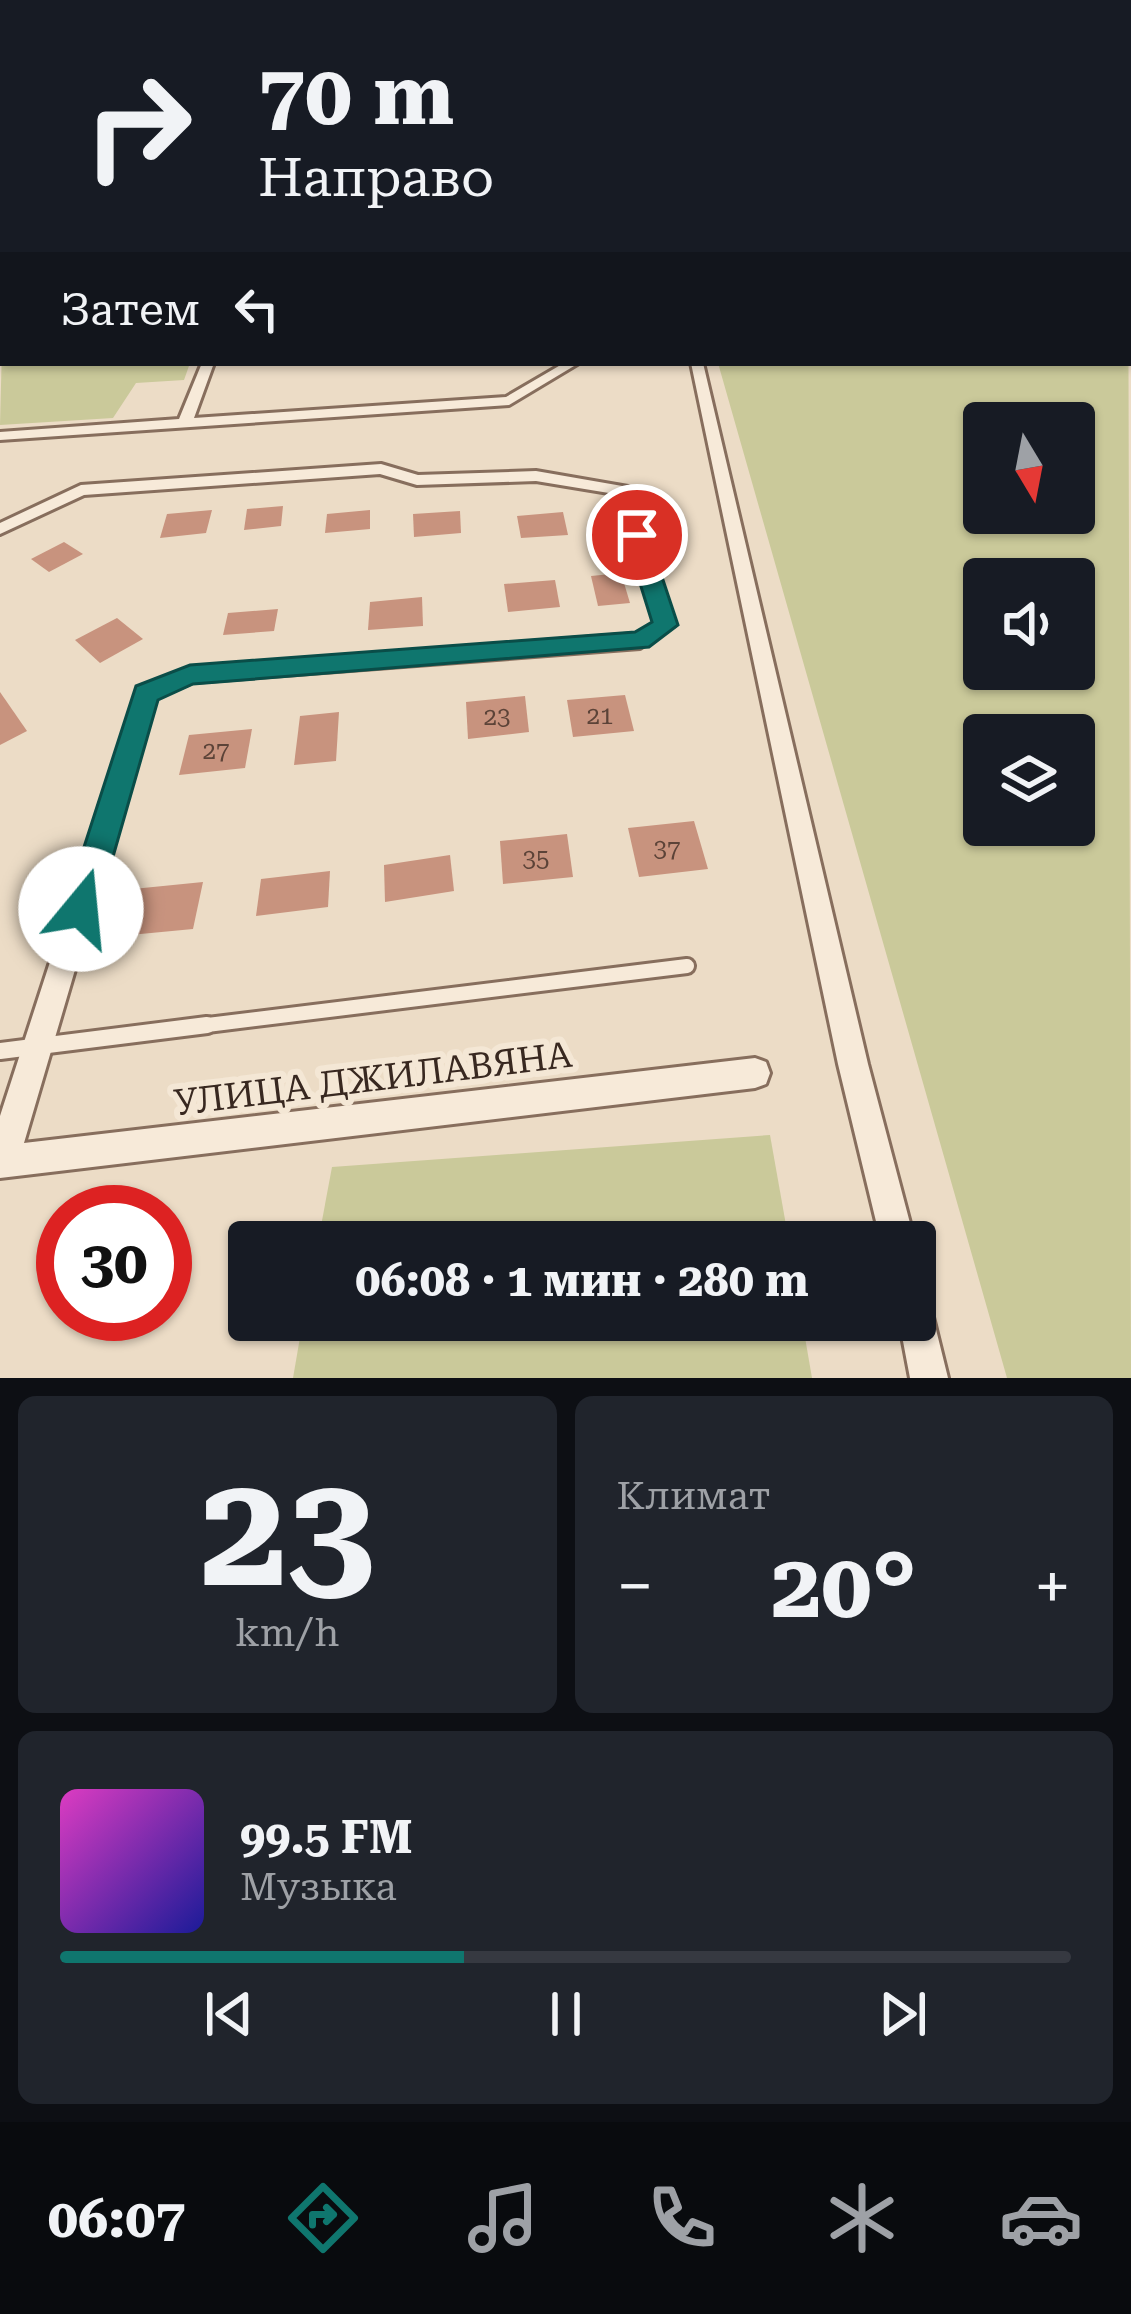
<!DOCTYPE html>
<html lang="ru">
<head>
<meta charset="utf-8">
<style>
  body { margin:0; font-family:"Roboto Serif",serif; background:#20242c; color:#f1f3f6; height:100vh; display:flex; flex-direction:column; font-size:45px; white-space:nowrap }
  * { box-sizing:border-box; margin:0 }
  p { font-size:39px; color:#9ea1a6 }
  .icon { flex:none; width:66px; height:66px; fill:none; stroke:currentColor; stroke-width:2; stroke-linecap:round; stroke-linejoin:round }
  .map { position:relative; height:1378px; overflow:hidden }
  .drawer { display:flex; flex-direction:column; gap:18px; padding:18px; background:#0d0f14; flex:1 }
  .drawer>* { flex:none }
  .hud { position:absolute; left:0px; top:0px; width:1131px; height:366px; box-shadow:0 3px 9px #0004; background:#171b24; color:#f1f3f6; overflow:hidden }
  .needle { width:78px; rotate:170deg }
  .controls { position:absolute; left:963px; top:402px; display:grid; gap:24px }
  .controls a { display:grid; place-items:center; width:132px; height:132px; border-radius:12px; background:#171b24; box-shadow:0 3px 9px #0004; font-size:60px }
  .speed { position:absolute; left:36px; top:1185px; display:flex; gap:24px; font-size:60px; font-weight:700; text-align:center }
  .speed>* { display:grid; place-content:center; width:156px; height:156px; border-radius:50%; background:#171b24; box-shadow:0 3px 9px #0004; line-height:1 }
  .speed .limit { border:18px solid #d22; background:#fff; color:#111 }
  .pin { position:absolute; display:grid; place-items:center; width:102px; height:102px; color:#fff; margin:-51px; border:6px solid #fff; border-radius:50%; box-shadow:0 3px 12px #0007 }
  .me { position:absolute; width:132px; margin:-66px; rotate:17deg; stroke-linejoin:round; filter:drop-shadow(0 0 9px #0008) }
  .turn { display:flex; align-items:center; gap:42px; height:252px; padding:0 60px; font-size:54px }
  .turn .icon { width:156px; height:156px; stroke-width:2.5 }
  .turn b { display:block; font-size:84px; line-height:102px }
  .then { display:flex; align-items:center; height:114px; padding:0 60px; background:#0003; gap:24px; font-size:45px }
  .big { font-size:90px; font-weight:700; line-height:1.1 }
  .drawer .tile { flex:1; display:flex; flex-direction:column; justify-content:center; gap:18px; min-width:0; padding:0 42px; border-radius:18px; background:#20242c }
  .drawer .dial { align-items:center; gap:0 }
  .dial b { font-size:156px; line-height:1 }
  .song { display:flex; align-items:center; gap:36px }
  .cover { width:144px; height:144px; border-radius:18px; background:linear-gradient(135deg,hsl(310 70% 55%),hsl(240 70% 35%)) }
  .played { height:12px; border-radius:6px; background:linear-gradient(90deg,#0f766e 40%,#363941 40%) }
  .keys { display:flex; justify-content:space-around; direction:ltr }
  .heat { display:flex; justify-content:space-between; align-items:center; font-size:66px; direction:ltr }
  .drawer .tiles { flex:1; display:grid; gap:18px; grid-template-columns:1fr 1fr }
  .tile:last-child { grid-column:span 2 }
  .trip { position:absolute; left:228px; top:1221px; width:708px; height:120px; border-radius:12px; background:#171b24; box-shadow:0 3px 9px #0004; font-weight:700; line-height:120px; text-align:center }
  .tab-bar { display:flex; height:192px; justify-content:space-around; align-items:center; background:#090b0e; color:#9ea1a6 }
  .tab-bar .icon { width:84px; height:84px }
  .tab-bar .selected { color:#0f766e }
  .tab-bar b { font-size:54px; color:#f1f3f6 }
  .map>svg:first-child { display:block }
  .green { fill:#cac99a; fill-rule:evenodd }
  .lines { fill:none; stroke-linecap:round; stroke-linejoin:round }
  .river { fill:#a7c0b6; fill-rule:evenodd }
  .building { fill:#c8937e }
  .lane-far1-casing { stroke:#876e5d; stroke-width:20 }
  .lane-casing { stroke:#876e5d; stroke-width:22 }
  .street-casing { stroke:#876e5d; stroke-width:6 }
  .secondary-casing { stroke:#684f40; stroke-width:6 }
  .lane-far1 { stroke:#f7ead9; stroke-width:14 }
  .lane { stroke:#f7ead9; stroke-width:16 }
  .street { fill:#f7ead9; fill-rule:evenodd }
  .secondary { fill:#f7ead9; fill-rule:evenodd }
  .route { fill:#0f766e; stroke:#0a4d48; stroke-width:3 }
  .labels { text-anchor:middle; dominant-baseline:central; stroke-width:12; stroke-linejoin:round; paint-order:stroke }
  .number-label { font-size:24px; fill:#5c4338 }
  .near-street-label { font-size:36px; fill:#382820; stroke:#f4e7d5 }
</style>
</head>
<body>
<div class="map">
<svg width="1131" height="1378" viewBox="0 0 1131 1378">
  <rect width="100%" height="100%" fill="#ecdcc6"/>
  <g class="green">
    <path d="M1128 163 1131 1378H1007L718 363H1128ZM984 423H1074V513H984ZM984 579H1074V669H984ZM984 735H1074V825H984Z"/>
    <path d="M3 307V363H190L184 380 136 383 113 418 0 425Z"/>
    <path d="M770 1135 789 1242H318L332 1167Z"/>
    <path d="M303 1320H802L812 1378H293Z"/>
  </g>
  <g class="lines">
    <path class="river" d="M3 175V185L0 186V176Z"/>
  </g>
  <g class="building">
    <path d="M283 506 281 526 244 530 247 509Z"/>
    <path d="M212 510 206 533 160 538 167 514Z"/>
    <path d="M370 510V529L325 533 327 514Z"/>
    <path d="M460 511 461 533 414 537 413 514Z"/>
    <path d="M563 512 568 535 521 538 517 516Z"/>
    <path d="M64 542 83 554 49 572 31 559Z"/>
    <path d="M621 573 630 603 598 606 591 576Z"/>
    <path d="M555 580 560 607 508 612 504 584Z"/>
    <path d="M422 597 423 626 368 630 370 602Z"/>
    <path d="M278 609 274 631 223 635 228 613Z"/>
    <path d="M117 618 143 639 100 663 75 640Z"/>
    <path d="M0 692 27 731 0 745Z"/>
    <path d="M625 695 634 731 573 737 567 700Z"/>
    <path d="M525 696 529 732 468 739 466 702Z"/>
    <path d="M339 712 336 761 294 765 300 716Z"/>
    <path d="M252 729 245 768 179 775 189 735Z"/>
    <path d="M694 821 708 869 639 877 628 828Z"/>
    <path d="M567 834 573 877 503 884 500 841Z"/>
    <path d="M450 855 454 891 385 902 384 865Z"/>
    <path d="M330 871 328 907 256 916 261 879Z"/>
    <path d="M203 882 193 929 109 937 123 890Z"/>
  </g>
  <g class="lines">
    <g class="lane-far1-casing">
      <path id="lane-far1" d="M183 1028 687 966"/>
    </g>
    <g class="lane-casing">
      <path id="lane" d="M0 1051 207 1025"/>
    </g>
    <g class="street-casing">
      <g id="street">
        <path d="M202 363H214L194 418 506 397 564 363H579L509 405 0 440V432L179 419Z"/>
        <path d="M691 363H703L868 1064 915 1242V1243L881 1242 838 1064Z"/>
        <path d="M381 464 418 475 536 471 628 487 675 625 640 648 193 682 155 698 24 1143 755 1058 766 1062 770 1073 766 1084 755 1088 0 1178V1116L139 688 190 668 636 634 655 623 615 494 536 481 417 485 380 474 84 495 0 534V523L81 485Z"/>
        <path d="M915 1292 928 1297 948 1378H910L899 1320H915Z"/>
      </g>
    </g>
    <g class="secondary-casing">
      <path id="secondary" d="M3 285V298L0 299V286Z"/>
    </g>
    <use href="#lane-far1" class="lane-far1"/>
    <use href="#lane" class="lane"/>
    <use href="#street" class="street"/>
    <use href="#secondary" class="secondary"/>
  </g>
  <linearGradient id="sky" x2="0" y2="1"><stop stop-color="#8eb9d4"/><stop offset="0.46" stop-color="#f6efe5"/><stop offset="1" stop-color="#f6efe5" stop-opacity="0"/></linearGradient>
  <rect width="1131" height="356" fill="url(#sky)"/>
  <path class="route" d="M637 528 648 535 678 625 649 647 193 684 158 700 98 909 93 920 81 925 69 920 64 909 136 686 190 665 635 632 652 622 625 535Z"/>
  <g class="labels">
    <g class="number-label">
      <text x="600" y="716">21</text>
      <text x="497" y="717">23</text>
      <text x="216" y="751">27</text>
      <text x="667" y="849">37</text>
      <text x="536" y="859">35</text>
    </g>
    <g class="near-street-label">
      <text transform="translate(373 1079) rotate(-7)">УЛИЦА ДЖИЛАВЯНА</text>
    </g>
  </g>
</svg>
<div class="controls">
<a><svg class="needle" viewBox="-14 -14 28 28"><path d="M0-13l5 13h-10z" fill="#e53935"/><path d="M0 13l5-13h-10z" fill="#9ea1a6"/></svg></a>
<a><svg class="icon" aria-label="sound" viewBox="0 0 24 24"><path d="M4 9h4l5-4v14l-5-4H4zM17 9q2 3 0 6"/></svg></a>
<a><svg class="icon" aria-label="layers" viewBox="0 0 24 24"><path d="M12 4l9 5-9 5-9-5zM3 14l9 5 9-5"/></svg></a>
</div>
<div class="speed"><div class="limit">30</div></div>
<div class="pin" style="left:637px;top:535px;background:#d93025"><svg class="icon" aria-label="arrive" viewBox="0 0 24 24"><path d="M6 21V4h12l-3 4 3 4H6"/></svg></div>
<svg class="me" style="left:81px;top:909px" viewBox="-20 -20 40 40"><circle r="19" fill="#fff"/><path d="M0-13L10 11 0 6-10 11z" fill="#0f766e"/></svg>
<div class="trip">06:08 · 1 мин · 280 m</div>
<div class="hud">
<div class="turn"><svg class="icon" aria-label="right" viewBox="0 0 24 24"><path d="M7 20v-9h11M14 6l5 5-5 5"/></svg><div><b>70 m</b>Направо</div></div>
<div class="then">Затем<svg class="icon" aria-label="left" viewBox="0 0 24 24"><path d="M17 20v-9H6M10 6l-5 5 5 5"/></svg></div>
</div>
</div>
<section class="drawer">
<div class="tiles">
<div class="tile dial"><b>23</b><p>km/h</p></div>
<div class="tile"><p>Климат</p>
<div class="heat"><a>−</a><b class="big">20°</b><a>+</a></div>
</div>
<div class="tile">
<div class="song"><i class="cover"></i><div><b>99.5 FM</b><p>Музыка</p></div></div>
<div class="played"></div>
<div class="keys"><svg class="icon" aria-label="previous" viewBox="0 0 24 24"><path d="M18 5L8 12l10 7zM5 5v14"/></svg><svg class="icon" aria-label="pause" viewBox="0 0 24 24"><path d="M8 5v14M16 5v14"/></svg><svg class="icon" aria-label="next" viewBox="0 0 24 24"><path d="M6 5l10 7-10 7zM19 5v14"/></svg></div>
</div>
</div>
</section>
<nav class="tab-bar">
<b>06:07</b>
<svg class="icon selected" aria-label="directions" viewBox="0 0 24 24"><path d="M12 3l9 9-9 9-9-9zM9 14v-3h6M13 9l2 2-2 2"/></svg>
<svg class="icon" aria-label="music" viewBox="0 0 24 24"><path d="M9 18V5l10-2v13"/><circle cx="6" cy="18" r="3"/><circle cx="16" cy="16" r="3"/></svg>
<svg class="icon" aria-label="phone" viewBox="0 0 24 24"><path d="M5 4h4l2 5-3 2q2 4 5 5l2-3 5 2v4C11 20 4 13 5 4z"/></svg>
<svg class="icon" aria-label="climate" viewBox="0 0 24 24"><path d="M12 3v18M4 7l16 10M4 17L20 7"/></svg>
<svg class="icon" aria-label="car" viewBox="0 0 24 24"><path d="M5 17H2v-5l4-1 3-4h7l3 4 3 1v5h-3M9 17h6M6 11h13"/><circle cx="7" cy="17" r="2"/><circle cx="17" cy="17" r="2"/></svg>
</nav>
</body>
</html>
